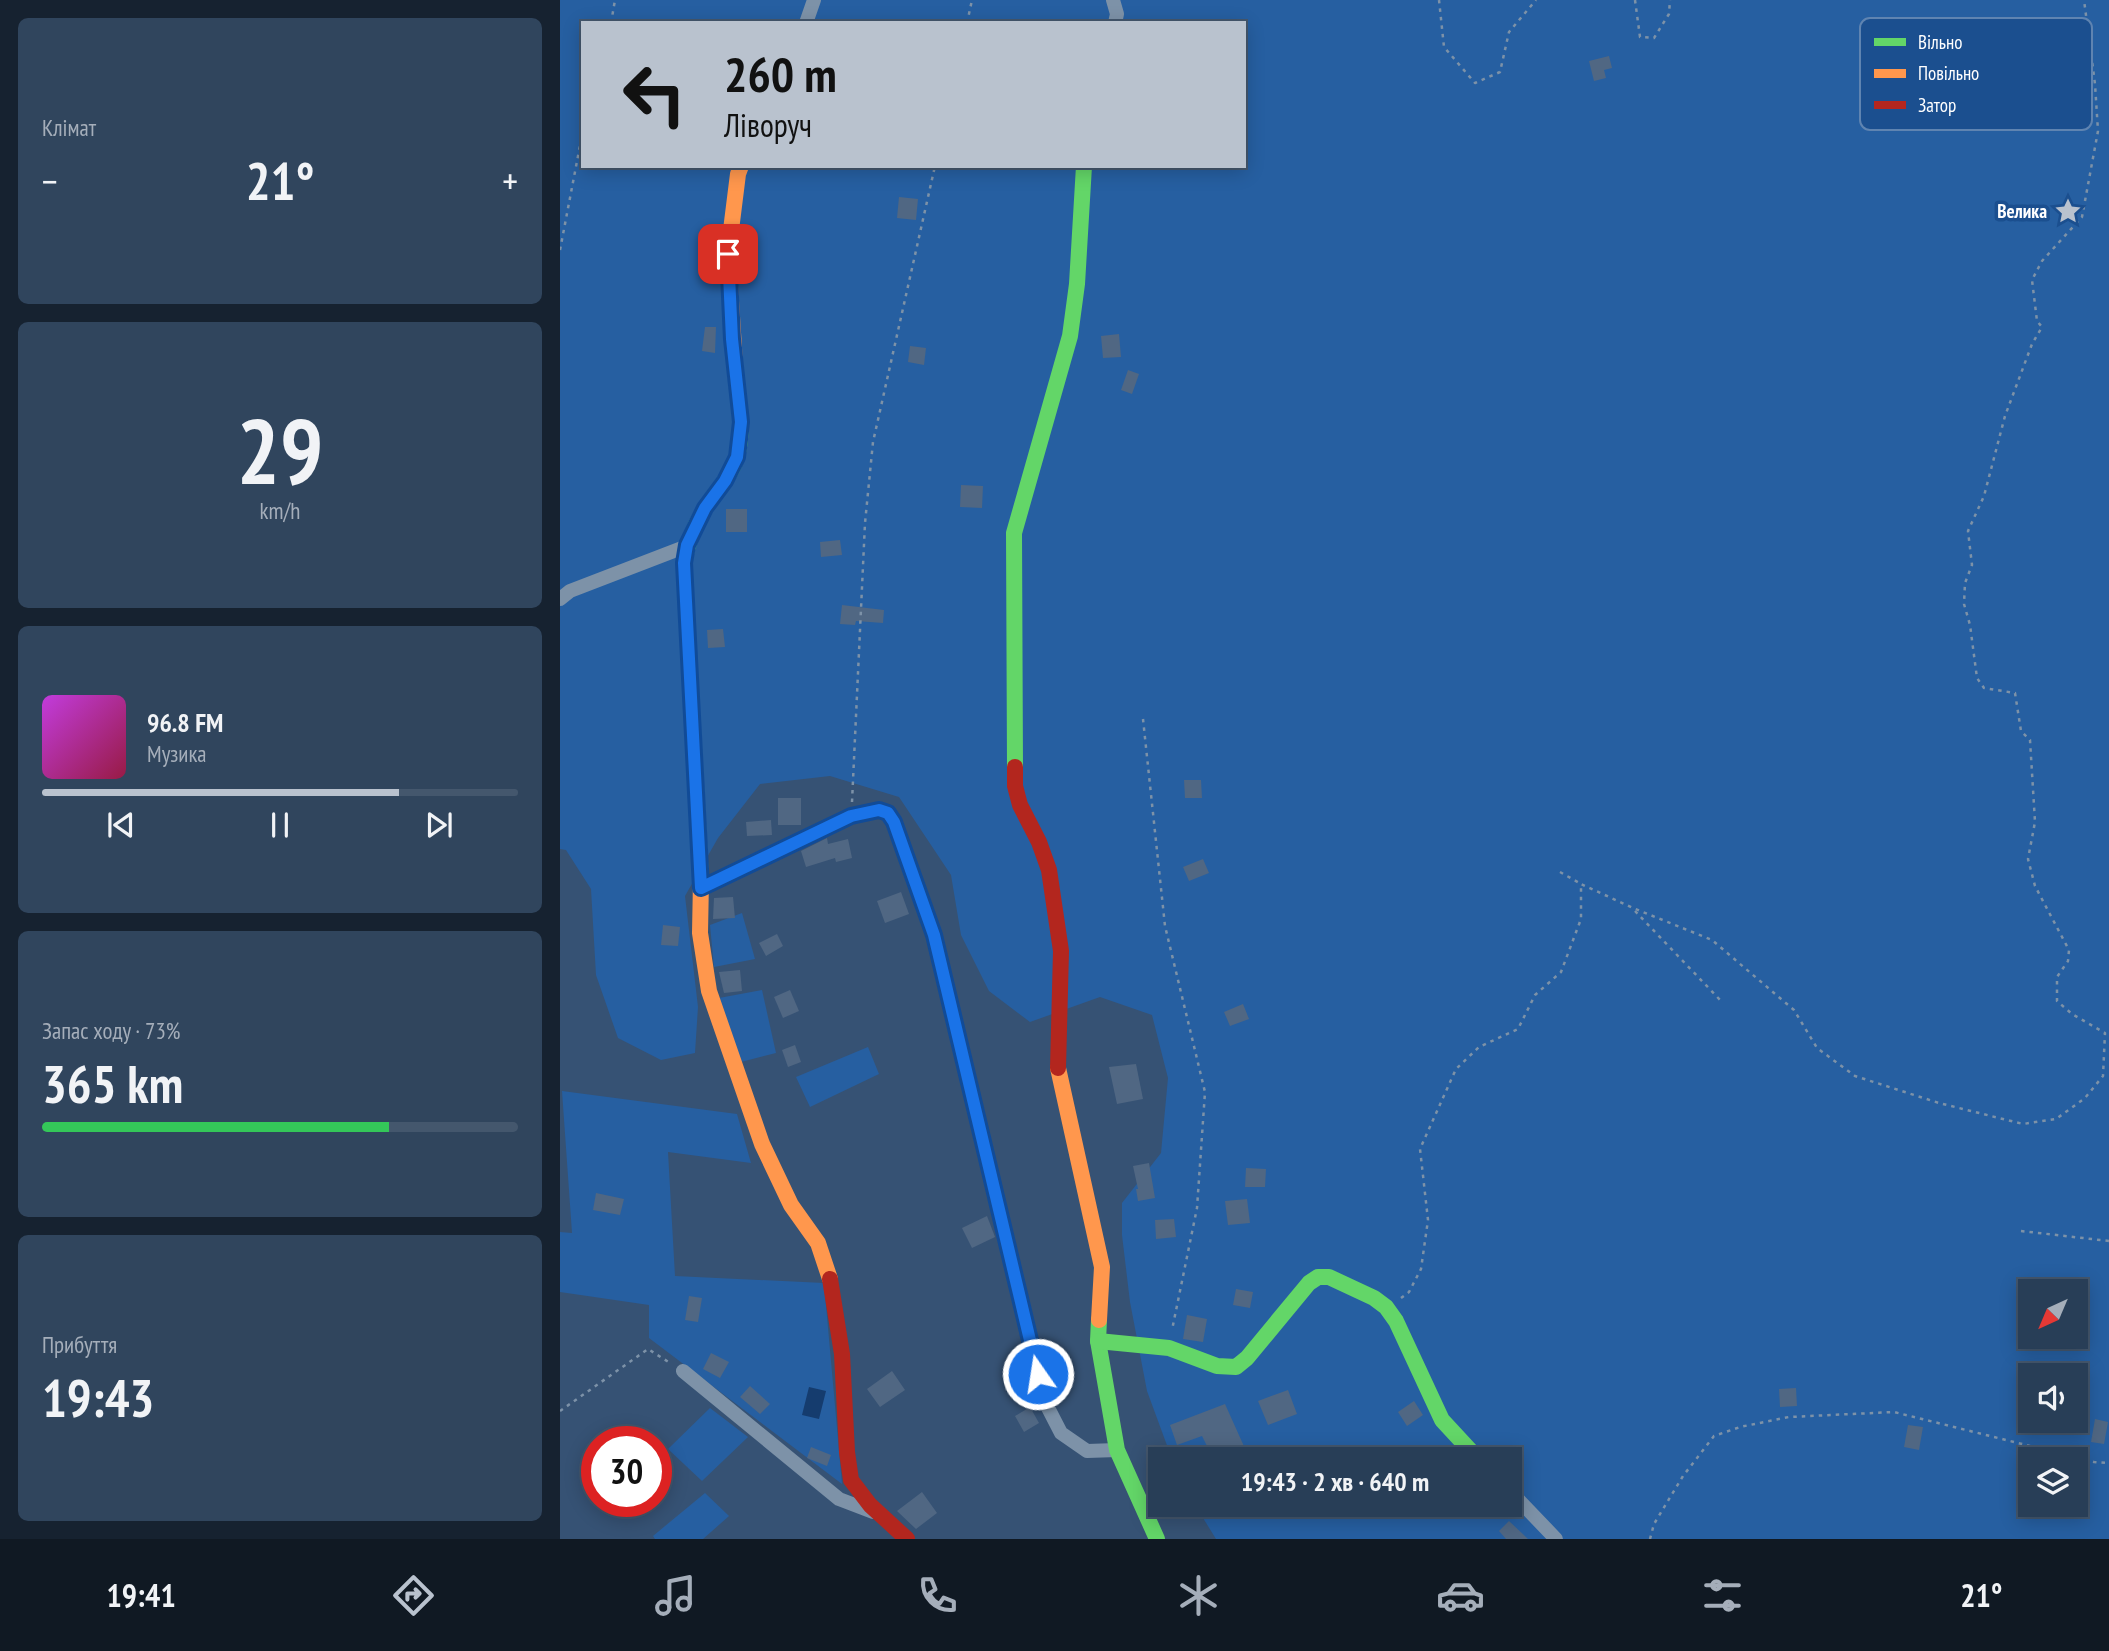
<!DOCTYPE html>
<html lang="uk">
<head>
<meta charset="utf-8">
<style>
  body { margin:0; font-family:"PT Sans Narrow",sans-serif; background:#30455d; color:#f1f3f6; height:100vh; display:flex; flex-direction:column; font-size:26px; white-space:nowrap }
  * { box-sizing:border-box; margin:0 }
  p { font-size:23px; color:#a5aeba }
  .icon { flex:none; width:38px; height:38px; fill:none; stroke:currentColor; stroke-width:2; stroke-linecap:round; stroke-linejoin:round }
  .map { position:relative; flex:1; overflow:hidden }
  .details { display:flex; flex-direction:column; gap:18px; padding:18px; background:#162230; width:560px }
  .details>* { flex:none }
  .top-card { position:absolute; left:21px; top:21px; width:665px; height:147px; border-radius:0px; box-shadow:0 4px 18px #0003,0 0 0 2px #44576d; background:#b9c2ce; color:#111; overflow:hidden }
  .needle { width:46px; rotate:224deg }
  .buttons { position:absolute; left:1458px; top:1279px; display:grid; gap:14px }
  .buttons a { display:grid; place-items:center; width:70px; height:70px; border-radius:0px; background:#283e57; box-shadow:0 4px 18px #0003,0 0 0 2px #44576d; font-size:35px }
  .speed { position:absolute; left:21px; top:1426px; display:flex; gap:14px; font-size:35px; font-weight:700; text-align:center }
  .speed>* { display:grid; place-content:center; width:91px; height:91px; border-radius:50%; background:#283e57; box-shadow:0 4px 18px #0003,0 0 0 2px #44576d; line-height:1 }
  .speed .limit { border:10px solid #d22; background:#fff; color:#111 }
  .pin { position:absolute; display:grid; place-items:center; width:60px; height:60px; color:#fff; margin:-30px; border-radius:14px; box-shadow:0 4px 10px #0006 }
  .me { position:absolute; width:77px; margin:-38px; rotate:347deg; stroke-linejoin:round; filter:drop-shadow(0 0 5px #0008) }
  .turn { display:flex; align-items:center; gap:24px; height:147px; padding:0 28px; font-size:32px }
  .turn .icon { width:91px; height:91px; stroke-width:2.5 }
  .turn b { display:block; font-size:49px; line-height:60px }
  .big { font-size:52px; font-weight:800; line-height:1.1 }
  .details .widget { flex:1; display:flex; flex-direction:column; justify-content:center; gap:10px; min-width:0; padding:0 24px; border-radius:10px; background:#30455d }
  .details .dial { align-items:center; gap:0 }
  .dial b { font-size:91px; line-height:1 }
  .song { display:flex; align-items:center; gap:21px }
  .cover { width:84px; height:84px; border-radius:10px; background:linear-gradient(135deg,hsl(290 70% 55%),hsl(340 70% 35%)) }
  .played { height:7px; border-radius:4px; background:linear-gradient(90deg,#b9c2ce 75%,#44576d 75%) }
  .keys { display:flex; justify-content:space-around; direction:ltr }
  .heat { display:flex; justify-content:space-between; align-items:center; font-size:38px; direction:ltr }
  .charge { height:10px; border-radius:5px; background:linear-gradient(90deg,#34c759 73%,#44576d 0) }
  .trip { position:absolute; left:588px; top:1447px; width:374px; height:70px; border-radius:0px; background:#283e57; box-shadow:0 4px 18px #0003,0 0 0 2px #44576d; font-weight:800; line-height:70px; text-align:center }
  .tab-bar { display:flex; height:112px; justify-content:space-around; align-items:center; background:#101923; color:#a5aeba }
  .tab-bar .icon { width:49px; height:49px }
  .tab-bar .current { color:#b9c2ce }
  .tab-bar b { font-size:32px; color:#f1f3f6 }
  main { display:flex; flex:1; min-height:0 }
  .map>svg:first-child { display:block }
  .green { fill:#265fa1; fill-rule:evenodd }
  .water { fill:#153c6e }
  .building { fill:#506783 }
  .lines { fill:none; stroke-linecap:round; stroke-linejoin:round }
  .path { stroke:#7d92a8; stroke-width:2.5; stroke-dasharray:3.5 5; stroke-linecap:butt }
  .street { stroke:#7d92a8; stroke-width:14 }
  .fast { stroke:#63d668; stroke-width:16 }
  .slow { stroke:#ff974d; stroke-width:16 }
  .jam { stroke:#b3261e; stroke-width:16 }
  .route-casing { stroke:#114b97; stroke-width:18 }
  .route { stroke:#1a73e8; stroke-width:12 }
  .labels { text-anchor:middle; dominant-baseline:central; stroke-width:7; stroke-linejoin:round; paint-order:stroke }
  .poi-label { font-size:19px; font-weight:bold; fill:#fff; stroke:#1b4f8f; text-anchor:end }
  .key { fill:#1b4f8f; stroke:#5f84b1; stroke-width:2 }
  .key-label { font-size:19px; fill:#fff }
</style>
</head>
<body>
<main>
<section class="details">
<div class="widget"><p>Клімат</p>
<div class="heat"><a>−</a><b class="big">21°</b><a>+</a></div>
</div>
<div class="widget dial"><b>29</b><p>km/h</p></div>
<div class="widget">
<div class="song"><i class="cover"></i><div><b>96.8 FM</b><p>Музика</p></div></div>
<div class="played"></div>
<div class="keys"><svg class="icon" aria-label="previous" viewBox="0 0 24 24"><path d="M18 5L8 12l10 7zM5 5v14"/></svg><svg class="icon" aria-label="pause" viewBox="0 0 24 24"><path d="M8 5v14M16 5v14"/></svg><svg class="icon" aria-label="next" viewBox="0 0 24 24"><path d="M6 5l10 7-10 7zM19 5v14"/></svg></div>
</div>
<div class="widget"><p>Запас ходу · 73%</p><b class="big">365 km</b><div class="charge"></div></div>
<div class="widget"><p>Прибуття</p><b class="big">19:43</b></div>
</section>
<div class="map">
<svg width="1549" height="1539" viewBox="0 0 1549 1539">
  <rect width="100%" height="100%" fill="#365274"/>
  <g class="green">
    <path d="M0 0H1549V1539H656L635 1505H950V1460L612 1459 587 1391 570 1302 562 1235V1203L601 1153 608 1078 592 1015 540 997 470 1022 429 991 401 935 391 875 339 797 270 776 200 784 158 838 125 896 138 1007 135 1053 101 1060 58 1038 36 975 31 889 6 850 0 849ZM23 23H684V166H23ZM1470 1292H1516V1337H1470ZM1470 1376H1516V1421H1470ZM1470 1460H1516V1505H1470Z"/>
    <path d="M182 913 195 959 154 967 150 925Z"/>
    <path d="M202 990 216 1053 181 1062 159 998Z"/>
    <path d="M308 1047 319 1074 250 1107 236 1077Z"/>
    <path d="M2 1091 177 1114 191 1163 108 1152 115 1276 264 1283 282 1484 89 1338V1305L0 1292V1232L12 1233Z"/>
    <path d="M150 1408 188 1437 142 1481 108 1449Z"/>
    <path d="M145 1493 169 1516 143 1539H95L93 1536Z"/>
  </g>
  <path class="water" d="M249 1387 266 1391 259 1419 242 1415Z"/>
  <g class="building">
    <path d="M1049 56 1052 68 1044 70 1046 78 1034 81 1029 61Z"/>
    <path d="M339 197 358 199 356 220 337 218Z"/>
    <path d="M145 327H156L155 353 142 351Z"/>
    <path d="M559 334 561 357 543 358 541 336Z"/>
    <path d="M350 346 366 348 364 365 348 362Z"/>
    <path d="M568 370 579 374 572 394 561 390Z"/>
    <path d="M401 485 423 486 422 508 400 507Z"/>
    <rect x="166" y="509" width="21" height="23"/>
    <path d="M280 540 282 555 261 557 260 542Z"/>
    <path d="M282 605 324 610 323 623 296 621 295 625 280 624Z"/>
    <path d="M163 629 165 647 148 648 147 630Z"/>
    <path d="M624 780H641L642 798H625Z"/>
    <rect x="218" y="798" width="23" height="27"/>
    <path d="M211 820 212 835 187 836 186 822Z"/>
    <path d="M267 838 268 844 288 839 292 858 276 862 275 858 246 867 241 851Z"/>
    <path d="M643 859 649 873 629 881 623 867Z"/>
    <path d="M341 892 349 914 325 923 317 901Z"/>
    <path d="M173 897 175 918 153 919 154 898Z"/>
    <path d="M103 925 120 927 118 946 101 945Z"/>
    <path d="M217 934 223 946 206 956 199 943Z"/>
    <path d="M180 970 182 991 164 993 159 972Z"/>
    <path d="M230 990 239 1011 223 1018 214 997Z"/>
    <path d="M683 1004 689 1019 670 1026 664 1012Z"/>
    <path d="M235 1045 241 1062 228 1067 222 1050Z"/>
    <path d="M576 1064 583 1099 557 1104 549 1067Z"/>
    <path d="M589 1163 595 1198 578 1201 576 1189H578L573 1166Z"/>
    <path d="M686 1168 706 1169 705 1187H685Z"/>
    <path d="M36 1193 64 1199 60 1215 33 1210Z"/>
    <path d="M687 1199 690 1223 668 1225 665 1201Z"/>
    <path d="M427 1216 435 1237 412 1248 402 1228Z"/>
    <path d="M614 1219 616 1237 596 1239 595 1220Z"/>
    <path d="M676 1289 693 1292 690 1308 673 1305Z"/>
    <path d="M129 1296 142 1298 138 1322 125 1320Z"/>
    <path d="M627 1315 647 1319 643 1342 623 1339Z"/>
    <path d="M151 1353 169 1362 160 1378 143 1369Z"/>
    <path d="M332 1371 345 1390 320 1407 307 1389Z"/>
    <path d="M190 1386 210 1404 200 1414 180 1397Z"/>
    <path d="M1236 1388 1237 1406 1220 1407 1219 1389Z"/>
    <path d="M728 1390 737 1414 708 1425 698 1401Z"/>
    <path d="M854 1401 863 1415 847 1426 838 1412Z"/>
    <path d="M665 1404 687 1453 673 1460H654L642 1436 617 1445 610 1425Z"/>
    <path d="M470 1407 479 1423 464 1432 455 1416Z"/>
    <path d="M1535 1419 1548 1422 1544 1444 1531 1442Z"/>
    <path d="M1348 1425 1363 1427 1359 1450 1344 1447Z"/>
    <path d="M251 1447 271 1455 267 1466 247 1458Z"/>
    <path d="M362 1492 377 1513 356 1529 337 1511Z"/>
    <path d="M949 1521 968 1539H946L939 1531Z"/>
  </g>
  <g class="lines">
    <g class="path">
      <path d="M879 0 884 47 915 83 940 72 949 32 976 0"/>
      <path d="M1075 0 1080 37 1094 38 1109 14 1110 0"/>
      <path d="M51 23 55 0"/>
      <path d="M407 23 412 0"/>
      <path d="M0 250 23 130"/>
      <path d="M583 719 605 926 645 1092 637 1208 612 1330"/>
      <path d="M292 802 305 523 313 442 375 166"/>
      <path d="M1000 872 1021 884"/>
      <path d="M1075 911 1163 1003"/>
      <path d="M1461 1231 1549 1241"/>
      <path d="M841 1298 849 1292 861 1269 868 1220 860 1149 896 1069 919 1047 958 1029 975 995 1001 972 1021 919V884L1073 908 1152 940 1234 1010 1257 1048 1295 1076 1379 1103 1463 1124 1496 1119 1525 1098 1543 1076 1545 1033 1512 1014 1497 1001V977L1508 961 1509 950 1475 886 1468 859 1475 822 1470 740 1461 731 1455 693 1424 688 1417 678 1410 625 1404 604 1405 583 1412 565 1408 531 1424 496 1445 416 1472 344 1482 327 1477 321 1472 280 1482 261 1522 217 1538 131 1535 84 1524 0"/>
      <path d="M0 1411 88 1349 110 1363"/>
      <path d="M1090 1539 1094 1524 1123 1476 1154 1436 1180 1427 1229 1417 1334 1412 1534 1462 1549 1463"/>
    </g>
    <g class="street">
      <path d="M553 0 557 14 555 23"/>
      <path d="M246 23 254 0"/>
      <path d="M0 599 10 591 127 546"/>
      <path d="M141 888 291 816 319 810 328 813 334 822 374 935 484 1400 501 1433 527 1451 557 1450"/>
      <path d="M123 1371 279 1499 313 1512"/>
      <path d="M950 1491 996 1539"/>
    </g>
    <g class="fast">
      <path d="M455 767 454 533 510 336 517 284 524 166"/>
      <path d="M141 880 124 563C127 544 135 524 146 507 156 490 172 476 177 456 184 431 179 405 176 379"/>
      <path d="M539 1320 538 1341 557 1450 597 1539"/>
      <path d="M538 1341 609 1348 657 1366 676 1367 687 1358 749 1283 758 1277H769L814 1298 826 1307 836 1321 882 1420 919 1460"/>
    </g>
    <g class="slow">
      <path d="M176 379 168 254 178 174 181 166"/>
      <path d="M141 880 140 933 149 991 202 1144 231 1205 258 1243 270 1279"/>
      <path d="M498 1068 542 1267 539 1320"/>
    </g>
    <g class="jam">
      <path d="M455 767V786L460 805 479 842 489 870 501 951 498 1068"/>
      <path d="M270 1279 282 1354 287 1452 291 1480 310 1505 347 1539"/>
    </g>
  </g>
  <g class="lines">
    <g class="route-casing">
      <path id="route" d="M168 254 172 339 181 422 177 457 165 481 145 508 127 545 124 563 141 888 291 816 319 810 328 813 334 822 374 935 478 1374"/>
    </g>
    <use href="#route" class="route"/>
  </g>
  <defs>
    <g id="sight-bare" transform="scale(2.1)"><path d="M0-6L1.8-2.2L6-1.7L2.9 1.2L3.7 5.4L0 3.3L-3.7 5.4L-2.9 1.2L-6-1.7L-1.8-2.2Z" fill="#b9c2ce" stroke="#1b4f8f" stroke-width="2.5" paint-order="stroke"/></g>
  </defs>
  <g fill-rule="evenodd">
    <use href="#sight-bare" x="1508" y="211"/>
  </g>
  <g class="labels">
    <g class="poi-label">
      <text x="1487" y="211">Велика</text>
    </g>
  </g>
  <rect x="1300" y="18" width="232" height="112" rx="10" class="key"/>
  <rect x="1314" y="38" width="32" height="8" fill="#63d668"/>
  <rect x="1314" y="69" width="32" height="9" fill="#ff974d"/>
  <rect x="1314" y="101" width="32" height="8" fill="#b3261e"/>
  <g class="key-label">
    <text x="1358" y="49">Вільно</text>
    <text x="1358" y="80">Повільно</text>
    <text x="1358" y="112">Затор</text>
  </g>
</svg>
<div class="buttons">
<a><svg class="needle" viewBox="-14 -14 28 28"><path d="M0-13l5 13h-10z" fill="#e53935"/><path d="M0 13l5-13h-10z" fill="#a5aeba"/></svg></a>
<a><svg class="icon" aria-label="sound" viewBox="0 0 24 24"><path d="M4 9h4l5-4v14l-5-4H4zM17 9q2 3 0 6"/></svg></a>
<a><svg class="icon" aria-label="layers" viewBox="0 0 24 24"><path d="M12 4l9 5-9 5-9-5zM3 14l9 5 9-5"/></svg></a>
</div>
<div class="speed"><div class="limit">30</div></div>
<div class="pin" style="left:168px;top:254px;background:#d93025"><svg class="icon" aria-label="arrive" viewBox="0 0 24 24"><path d="M6 21V4h12l-3 4 3 4H6"/></svg></div>
<svg class="me" style="left:478px;top:1374px" viewBox="-20 -20 40 40"><circle r="17" fill="#1a73e8" stroke="#fff" stroke-width="3"/><path d="M0-11L8 9 0 5-8 9z" fill="#fff"/></svg>
<div class="trip">19:43 · 2 хв · 640 m</div>
<div class="top-card">
<div class="turn"><svg class="icon" aria-label="left" viewBox="0 0 24 24"><path d="M17 20v-9H6M10 6l-5 5 5 5"/></svg><div><b>260 m</b>Ліворуч</div></div>
</div>
</div>
</main>
<nav class="tab-bar">
<b>19:41</b>
<svg class="icon current" aria-label="directions" viewBox="0 0 24 24"><path d="M12 3l9 9-9 9-9-9zM9 14v-3h6M13 9l2 2-2 2"/></svg>
<svg class="icon" aria-label="music" viewBox="0 0 24 24"><path d="M9 18V5l10-2v13"/><circle cx="6" cy="18" r="3"/><circle cx="16" cy="16" r="3"/></svg>
<svg class="icon" aria-label="phone" viewBox="0 0 24 24"><path d="M5 4h4l2 5-3 2q2 4 5 5l2-3 5 2v4C11 20 4 13 5 4z"/></svg>
<svg class="icon" aria-label="climate" viewBox="0 0 24 24"><path d="M12 3v18M4 7l16 10M4 17L20 7"/></svg>
<svg class="icon" aria-label="car" viewBox="0 0 24 24"><path d="M5 17H2v-5l4-1 3-4h7l3 4 3 1v5h-3M9 17h6M6 11h13"/><circle cx="7" cy="17" r="2"/><circle cx="17" cy="17" r="2"/></svg>
<svg class="icon" aria-label="filters" viewBox="0 0 24 24"><path d="M4 7h16M4 17h16"/><circle cx="9" cy="7" r="2"/><circle cx="15" cy="17" r="2"/></svg>
<b>21°</b>
</nav>
</body>
</html>
